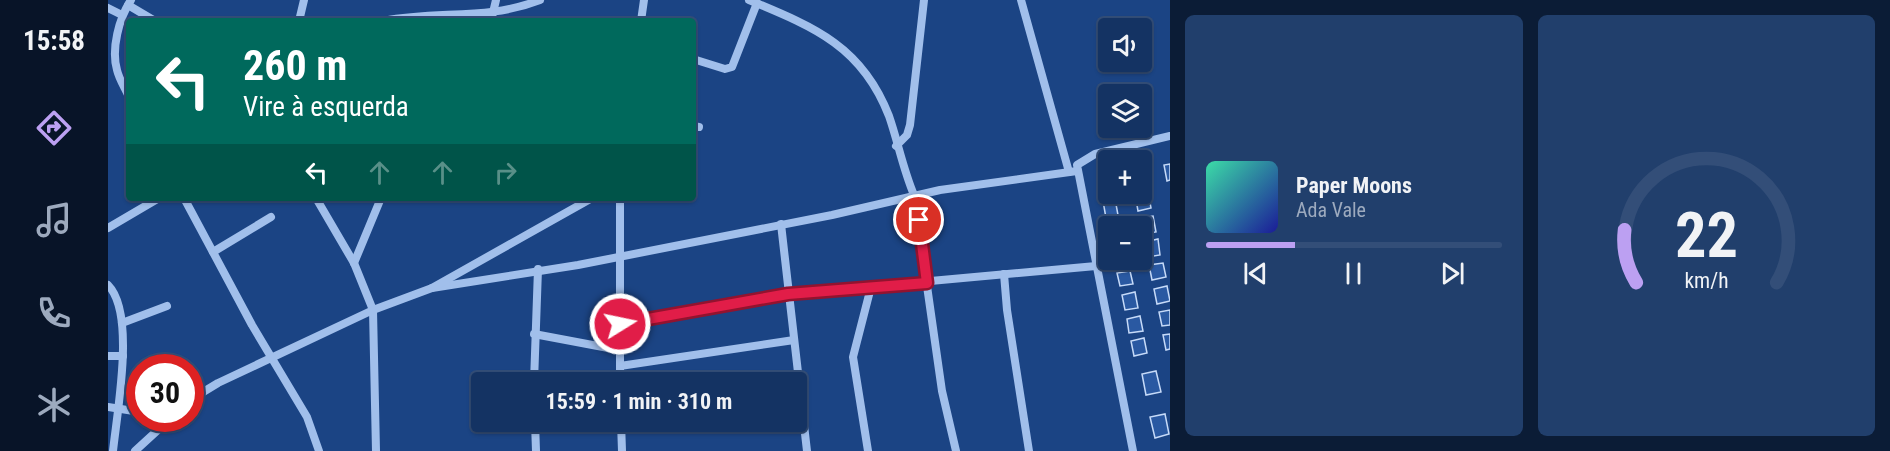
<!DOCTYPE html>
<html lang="pt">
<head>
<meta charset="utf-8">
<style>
  body { margin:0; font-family:"Roboto Condensed",sans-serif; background:#213f6c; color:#f1f3f6; height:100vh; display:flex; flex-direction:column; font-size:22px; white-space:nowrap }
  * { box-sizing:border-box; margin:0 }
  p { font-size:20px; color:#9daabe }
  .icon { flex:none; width:33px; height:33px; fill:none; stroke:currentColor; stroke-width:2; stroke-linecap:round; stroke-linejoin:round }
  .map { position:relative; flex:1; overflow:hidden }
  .drawer { display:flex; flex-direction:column; gap:15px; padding:15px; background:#0b1c36; width:720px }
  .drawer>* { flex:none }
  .guide { position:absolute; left:18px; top:18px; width:570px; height:183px; border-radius:6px; box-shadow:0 2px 4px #0004,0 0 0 2px #334e78; background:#00695c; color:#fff; overflow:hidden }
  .fabs { position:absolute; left:990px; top:18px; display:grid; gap:12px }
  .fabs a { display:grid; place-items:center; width:54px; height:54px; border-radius:6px; background:#143363; box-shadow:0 2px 4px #0004,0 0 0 2px #334e78; font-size:30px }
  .speed { position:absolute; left:18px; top:354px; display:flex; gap:12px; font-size:30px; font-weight:700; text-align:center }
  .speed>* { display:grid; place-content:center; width:78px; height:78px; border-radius:50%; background:#143363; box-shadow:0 2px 4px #0004,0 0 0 2px #334e78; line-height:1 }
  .speed .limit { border:9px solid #d22; background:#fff; color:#111 }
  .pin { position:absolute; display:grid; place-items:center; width:51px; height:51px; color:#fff; margin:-26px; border:3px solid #fff; border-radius:50%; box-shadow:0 2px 6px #0007 }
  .me { position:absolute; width:66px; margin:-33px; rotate:80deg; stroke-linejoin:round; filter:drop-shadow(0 0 4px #0008) }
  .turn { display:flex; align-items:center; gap:21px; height:126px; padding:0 18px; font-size:27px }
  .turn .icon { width:78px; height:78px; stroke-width:2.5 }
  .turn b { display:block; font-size:42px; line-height:51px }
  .lanes { display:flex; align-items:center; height:57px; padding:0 18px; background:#0003; justify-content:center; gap:30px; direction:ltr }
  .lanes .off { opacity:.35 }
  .drawer .widget { flex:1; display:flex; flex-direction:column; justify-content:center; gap:9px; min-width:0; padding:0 21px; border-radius:9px; background:#213f6c }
  .drawer .dial { align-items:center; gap:0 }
  .dial svg { height:156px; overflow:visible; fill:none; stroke:#334e78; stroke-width:7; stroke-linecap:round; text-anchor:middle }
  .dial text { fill:#f1f3f6; stroke:none }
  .song { display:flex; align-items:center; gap:18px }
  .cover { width:72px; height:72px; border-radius:9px; background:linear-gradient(135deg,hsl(160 70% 55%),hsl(240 70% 35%)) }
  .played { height:6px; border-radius:3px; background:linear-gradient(90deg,#bca0f2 30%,#334e78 30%) }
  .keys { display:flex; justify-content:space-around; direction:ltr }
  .drawer .tiles { flex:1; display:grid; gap:15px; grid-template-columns:repeat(2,1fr) }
  .trip { position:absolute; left:363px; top:372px; width:336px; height:60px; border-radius:6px; background:#143363; box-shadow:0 2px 4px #0004,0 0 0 2px #334e78; font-weight:700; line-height:60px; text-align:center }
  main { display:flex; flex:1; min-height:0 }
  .tab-bar { display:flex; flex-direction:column; width:108px; justify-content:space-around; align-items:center; background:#081428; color:#9daabe }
  .tab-bar .icon { width:42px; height:42px }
  .tab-bar .current { color:#bca0f2 }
  .tab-bar b { font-size:27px; color:#f1f3f6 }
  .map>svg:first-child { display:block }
  .building { fill:#2a59a2; stroke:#c6daf8; stroke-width:1.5 }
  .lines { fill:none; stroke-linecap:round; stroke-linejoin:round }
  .minor { stroke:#a1bfeb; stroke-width:8 }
  .route-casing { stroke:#92132f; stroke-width:15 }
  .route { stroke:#e11d48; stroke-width:10 }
</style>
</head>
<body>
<main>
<nav class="tab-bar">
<b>15:58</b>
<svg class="icon current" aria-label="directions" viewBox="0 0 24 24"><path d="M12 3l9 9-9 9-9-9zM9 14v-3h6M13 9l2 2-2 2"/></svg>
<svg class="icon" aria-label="music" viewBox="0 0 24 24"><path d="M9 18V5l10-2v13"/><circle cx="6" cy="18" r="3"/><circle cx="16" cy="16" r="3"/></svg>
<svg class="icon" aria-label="phone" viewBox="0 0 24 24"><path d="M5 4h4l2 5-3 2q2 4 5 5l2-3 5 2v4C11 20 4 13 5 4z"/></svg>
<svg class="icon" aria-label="climate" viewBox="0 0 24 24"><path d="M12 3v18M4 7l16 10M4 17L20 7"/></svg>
</nav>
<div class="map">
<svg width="1062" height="451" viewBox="0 0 1062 451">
  <rect width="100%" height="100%" fill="#1b4484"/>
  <g class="building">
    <path d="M1062 164V180L1059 181 1056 165Z"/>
    <path d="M1034 170H1036L1039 186 1034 187Z"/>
    <path d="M1000 178 1001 194 994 195 991 179Z"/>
    <path d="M1040 192 1043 208 1030 211 1027 194Z"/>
    <path d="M1007 199 1010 215 998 218 995 201Z"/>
    <path d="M1045 216 1048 232 1035 234 1032 218Z"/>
    <path d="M1013 222V226L1000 227V224Z"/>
    <path d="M1050 239 1052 255 1040 257 1037 242Z"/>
    <path d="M1007 260H1020L1021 261 1007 263Z"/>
    <path d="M1055 263 1058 277 1044 280 1041 265Z"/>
    <path d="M1022 271 1025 284 1012 286 1009 273Z"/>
    <path d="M1059 286 1062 301 1049 304 1046 289Z"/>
    <path d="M1027 292 1030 308 1017 310 1014 295Z"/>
    <path d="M1062 310V325L1054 326 1051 312Z"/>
    <path d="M1032 316 1035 331 1021 333 1019 319Z"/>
    <path d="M1062 334V349L1058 350 1055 335Z"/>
    <path d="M1036 338 1039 353 1026 356 1023 341Z"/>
    <path d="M1048 371 1053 392 1038 395 1034 374Z"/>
    <path d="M1057 414 1061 434 1047 438 1042 417Z"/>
  </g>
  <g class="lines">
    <g class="minor">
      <path d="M641 0C706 27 754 46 781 116 790 142 795 169 806 195L834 391 848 451"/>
      <path d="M913 0 961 172"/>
      <path d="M20 5 47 21"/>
      <path d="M0 8 14 15"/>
      <path d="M191 21 196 0"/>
      <path d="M276 21C331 10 378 21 432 0"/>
      <path d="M383 21 388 0"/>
      <path d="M533 21 536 0"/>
      <path d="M585 59 617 69 624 67 649 3"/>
      <path d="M21 97C17 88 11 79 9 70 3 49 11 18 23 0"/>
      <path d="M585 126 591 127"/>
      <path d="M788 146 799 135 802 125 816 0"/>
      <path d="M76 198 144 325 199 417 211 451"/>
      <path d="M208 198 246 263 265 310 268 451"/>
      <path d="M512 198V382"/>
      <path d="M673 224 699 451"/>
      <path d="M0 228 51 198"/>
      <path d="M105 252 163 217"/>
      <path d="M246 263 273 198"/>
      <path d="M896 274 899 310 921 451"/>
      <path d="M0 285C28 313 9 412 5 451"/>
      <path d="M324 288 470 265 724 215 832 190 969 171"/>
      <path d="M14 323 59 306"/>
      <path d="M512 324 680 294 988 266"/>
      <path d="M426 334 511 350"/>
      <path d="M0 356H15"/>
      <path d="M512 366 686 340"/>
      <path d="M426 382 430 269"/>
      <path d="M82 400 110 383 265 310 324 288 484 198"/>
      <path d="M0 407 32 412"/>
      <path d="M427 422 428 451"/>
      <path d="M513 422 514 451"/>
      <path d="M27 451 63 418"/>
      <path d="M760 451 745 357 763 287"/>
      <path d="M1025 451 969 165 987 154 1062 136"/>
    </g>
  </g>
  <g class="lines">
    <g class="route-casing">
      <path id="route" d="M512 324 680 294 819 283 811 220"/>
    </g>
    <use href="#route" class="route"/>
  </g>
</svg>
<div class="fabs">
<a><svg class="icon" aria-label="sound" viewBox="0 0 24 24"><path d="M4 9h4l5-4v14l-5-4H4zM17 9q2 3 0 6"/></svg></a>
<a><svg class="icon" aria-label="layers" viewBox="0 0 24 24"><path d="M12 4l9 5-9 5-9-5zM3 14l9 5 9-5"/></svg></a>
<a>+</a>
<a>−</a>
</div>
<div class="speed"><div class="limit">30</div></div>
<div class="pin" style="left:811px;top:220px;background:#d93025"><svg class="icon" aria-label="arrive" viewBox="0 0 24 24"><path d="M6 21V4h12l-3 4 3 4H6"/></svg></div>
<svg class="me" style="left:512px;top:324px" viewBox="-20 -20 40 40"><circle r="17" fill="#e11d48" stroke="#fff" stroke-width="3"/><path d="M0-11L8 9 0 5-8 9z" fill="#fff"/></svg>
<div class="trip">15:59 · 1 min · 310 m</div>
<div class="guide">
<div class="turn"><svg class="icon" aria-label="left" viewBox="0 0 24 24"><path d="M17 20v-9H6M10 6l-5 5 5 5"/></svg><div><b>260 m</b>Vire à esquerda</div></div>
<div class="lanes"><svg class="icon" aria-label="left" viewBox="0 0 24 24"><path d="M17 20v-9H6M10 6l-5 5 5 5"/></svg><svg class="icon off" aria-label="ahead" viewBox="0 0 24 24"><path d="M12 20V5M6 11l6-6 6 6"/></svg><svg class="icon off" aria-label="ahead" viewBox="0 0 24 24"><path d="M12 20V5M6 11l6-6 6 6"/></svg><svg class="icon off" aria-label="right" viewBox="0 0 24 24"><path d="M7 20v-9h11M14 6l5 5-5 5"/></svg></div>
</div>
</div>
<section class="drawer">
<div class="tiles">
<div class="widget">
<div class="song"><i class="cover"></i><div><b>Paper Moons</b><p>Ada Vale</p></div></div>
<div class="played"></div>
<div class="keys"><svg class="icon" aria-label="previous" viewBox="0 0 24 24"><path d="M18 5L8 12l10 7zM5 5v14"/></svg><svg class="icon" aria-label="pause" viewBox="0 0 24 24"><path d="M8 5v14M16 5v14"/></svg><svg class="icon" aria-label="next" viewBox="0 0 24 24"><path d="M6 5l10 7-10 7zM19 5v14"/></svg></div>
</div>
<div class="widget dial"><svg viewBox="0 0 100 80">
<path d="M14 69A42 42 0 1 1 86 69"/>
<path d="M14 69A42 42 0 0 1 8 42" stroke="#bca0f2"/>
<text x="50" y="56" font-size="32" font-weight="700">22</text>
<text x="50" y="72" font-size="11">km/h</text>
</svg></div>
</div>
</section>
</main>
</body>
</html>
